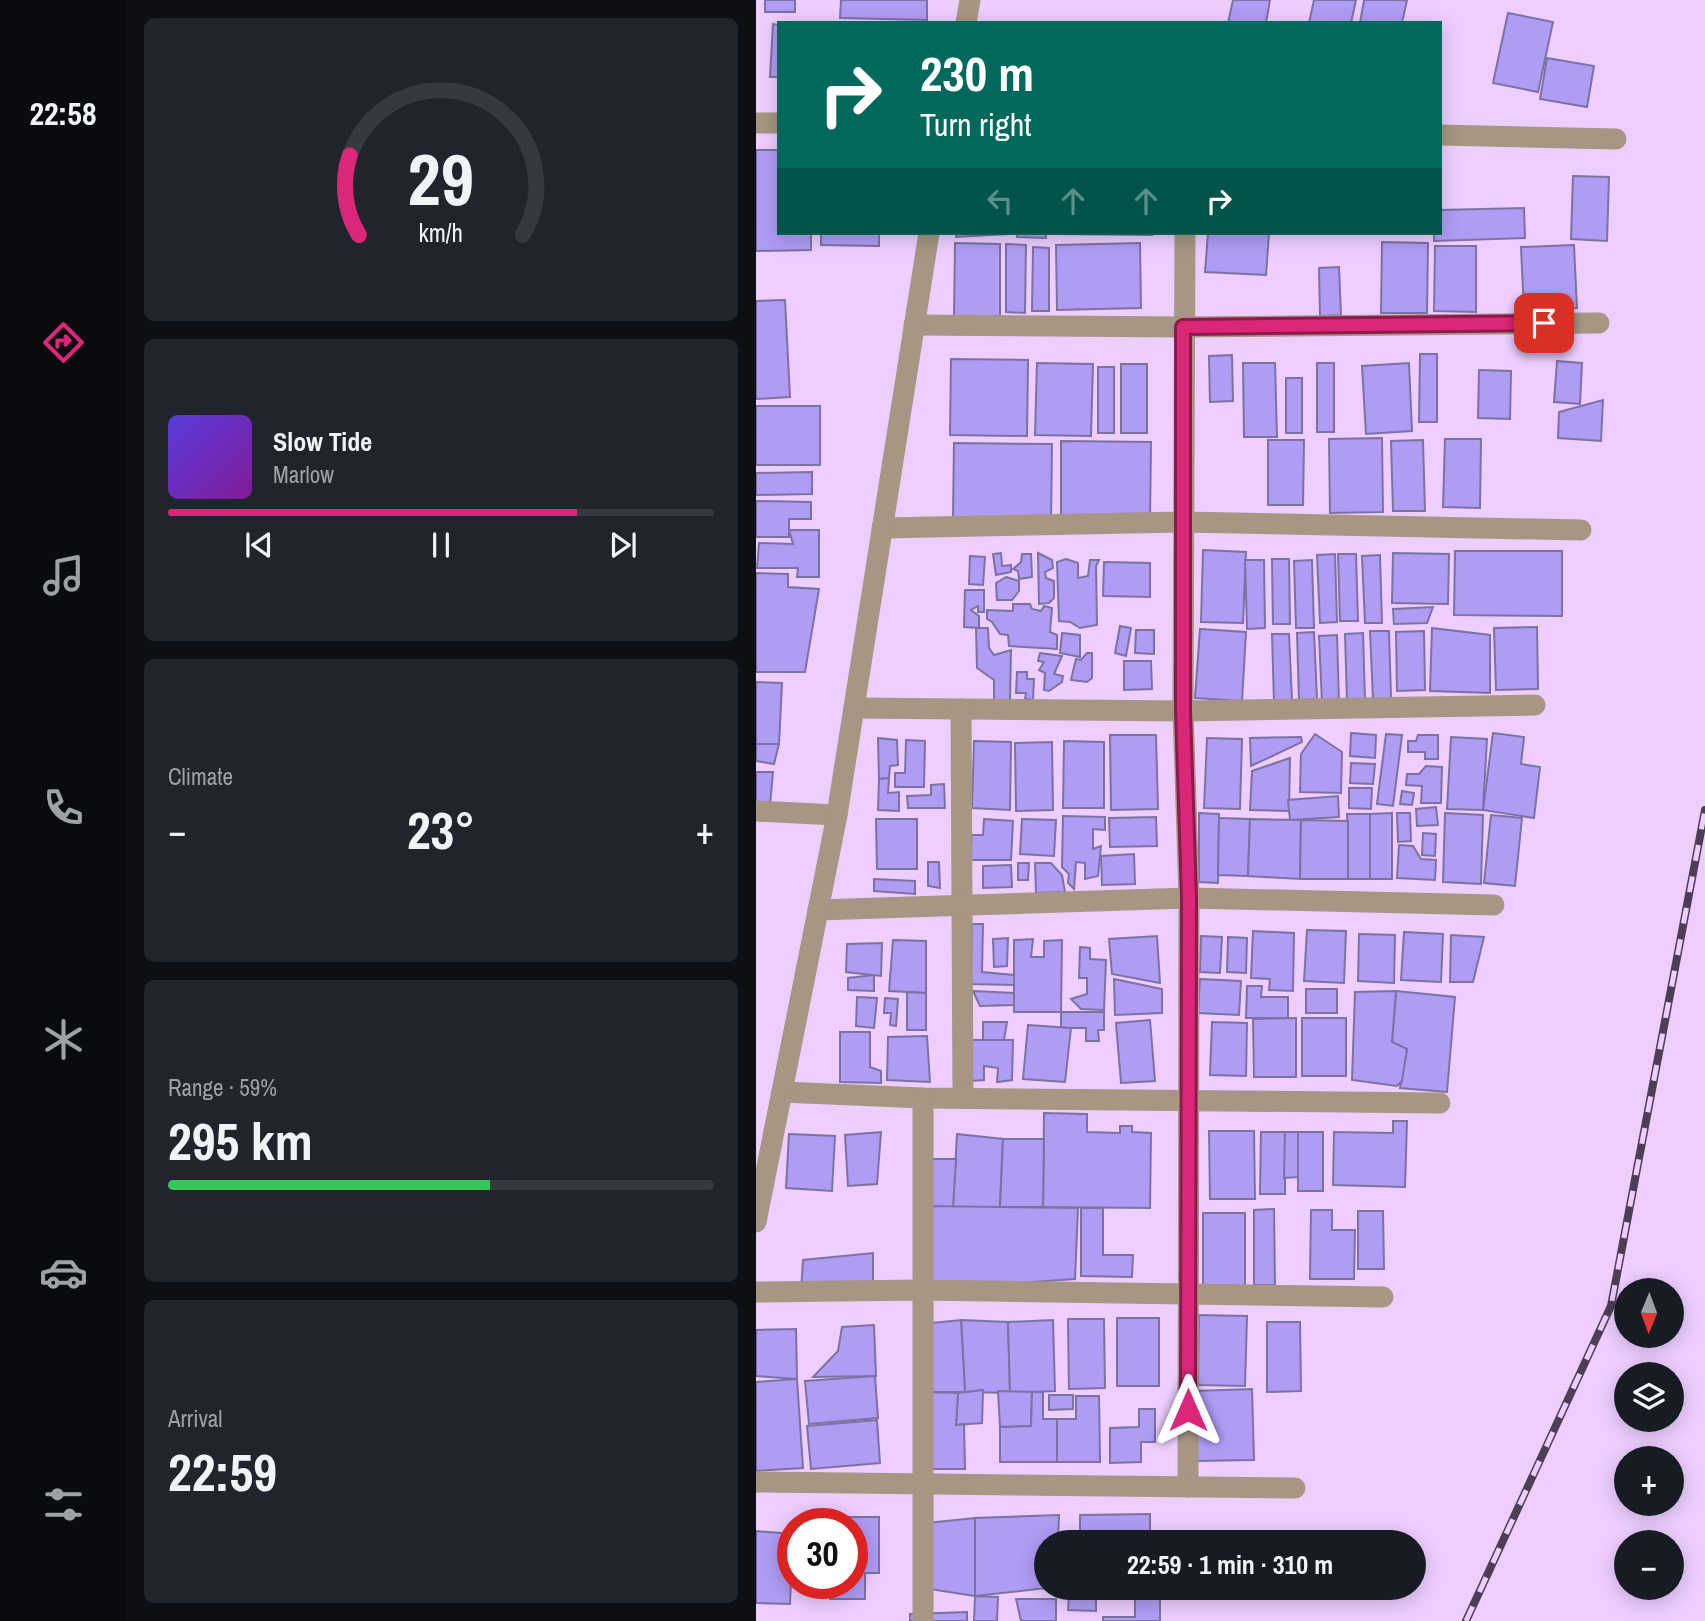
<!DOCTYPE html>
<html lang="en">
<head>
<meta charset="utf-8">
<style>
  body { margin:0; font-family:"Archivo Narrow",sans-serif; background:#20242c; color:#f1f3f6; height:100vh; display:flex; flex-direction:column; font-size:26px; white-space:nowrap }
  * { box-sizing:border-box; margin:0 }
  p { font-size:23px; color:#9ea1a6 }
  .icon { flex:none; width:38px; height:38px; fill:none; stroke:currentColor; stroke-width:2; stroke-linecap:round; stroke-linejoin:round }
  .map { position:relative; flex:1; overflow:hidden }
  .sheet { display:flex; flex-direction:column; gap:18px; padding:18px; background:#0d0f14; width:630px }
  .sheet>* { flex:none }
  .banner { position:absolute; left:21px; top:21px; width:665px; height:214px; border-radius:0px; box-shadow:0 4px 18px #0003; background:#00695c; color:#fff; overflow:hidden }
  .needle { width:46px; rotate:181deg }
  .controls { position:absolute; left:858px; top:1278px; display:grid; gap:14px }
  .controls a { display:grid; place-items:center; width:70px; height:70px; border-radius:50%; background:#171b24; box-shadow:0 4px 18px #0003; font-size:35px }
  .speed { position:absolute; left:21px; top:1508px; display:flex; gap:14px; font-size:35px; font-weight:700; text-align:center }
  .speed>* { display:grid; place-content:center; width:91px; height:91px; border-radius:50%; background:#171b24; box-shadow:0 4px 18px #0003; line-height:1 }
  .speed .limit { border:10px solid #d22; background:#fff; color:#111 }
  .pin { position:absolute; display:grid; place-items:center; width:60px; height:60px; color:#fff; margin:-30px; border-radius:14px; box-shadow:0 4px 10px #0006 }
  .me { position:absolute; width:77px; margin:-38px; rotate:0deg; stroke-linejoin:round; filter:drop-shadow(0 0 5px #0008) }
  .turn { display:flex; align-items:center; gap:24px; height:147px; padding:0 28px; font-size:32px }
  .turn .icon { width:91px; height:91px; stroke-width:2.5 }
  .turn b { display:block; font-size:49px; line-height:60px }
  .lanes { display:flex; align-items:center; height:66px; padding:0 28px; background:#0003; justify-content:center; gap:35px; direction:ltr }
  .lanes .off { opacity:.35 }
  .big { font-size:52px; font-weight:700; line-height:1.1 }
  .sheet .tile { flex:1; display:flex; flex-direction:column; justify-content:center; gap:10px; min-width:0; padding:0 24px; border-radius:10px; background:#20242c }
  .sheet .dial { align-items:center; gap:0 }
  .dial svg { height:182px; overflow:visible; fill:none; stroke:#363941; stroke-width:7; stroke-linecap:round; text-anchor:middle }
  .dial text { fill:#f1f3f6; stroke:none }
  .song { display:flex; align-items:center; gap:21px }
  .cover { width:84px; height:84px; border-radius:10px; background:linear-gradient(135deg,hsl(250 70% 55%),hsl(290 70% 35%)) }
  .played { height:7px; border-radius:4px; background:linear-gradient(90deg,#db2777 75%,#363941 75%) }
  .keys { display:flex; justify-content:space-around; direction:ltr }
  .heat { display:flex; justify-content:space-between; align-items:center; font-size:38px; direction:ltr }
  .charge { height:10px; border-radius:5px; background:linear-gradient(90deg,#34c759 59%,#363941 0) }
  .trip { position:absolute; left:278px; top:1530px; width:392px; height:70px; border-radius:35px; background:#171b24; box-shadow:0 4px 18px #0003; font-weight:700; line-height:70px; text-align:center }
  main { display:flex; flex:1; min-height:0 }
  .tabs { display:flex; flex-direction:column; width:126px; justify-content:space-around; align-items:center; background:#090b0e; color:#9ea1a6 }
  .tabs .icon { width:49px; height:49px }
  .tabs .on { color:#db2777 }
  .tabs b { font-size:32px; color:#f1f3f6 }
  .map>svg:first-child { display:block }
  .building { fill:#b09cf5; stroke:#7c72a2; stroke-width:2 }
  .lines { fill:none; stroke-linecap:round; stroke-linejoin:round }
  .minor { stroke:#a69683; stroke-width:21 }
  .rail-casing { stroke:#4d3e55; stroke-width:8 }
  .rail { stroke:#edceff; stroke-width:5; stroke-dasharray:16; stroke-linecap:butt }
  .route-casing { stroke:#8e194d; stroke-width:18 }
  .route { stroke:#db2777; stroke-width:12 }
</style>
</head>
<body>
<main>
<nav class="tabs">
<b>22:58</b>
<svg class="icon on" aria-label="directions" viewBox="0 0 24 24"><path d="M12 3l9 9-9 9-9-9zM9 14v-3h6M13 9l2 2-2 2"/></svg>
<svg class="icon" aria-label="music" viewBox="0 0 24 24"><path d="M9 18V5l10-2v13"/><circle cx="6" cy="18" r="3"/><circle cx="16" cy="16" r="3"/></svg>
<svg class="icon" aria-label="phone" viewBox="0 0 24 24"><path d="M5 4h4l2 5-3 2q2 4 5 5l2-3 5 2v4C11 20 4 13 5 4z"/></svg>
<svg class="icon" aria-label="climate" viewBox="0 0 24 24"><path d="M12 3v18M4 7l16 10M4 17L20 7"/></svg>
<svg class="icon" aria-label="car" viewBox="0 0 24 24"><path d="M5 17H2v-5l4-1 3-4h7l3 4 3 1v5h-3M9 17h6M6 11h13"/><circle cx="7" cy="17" r="2"/><circle cx="17" cy="17" r="2"/></svg>
<svg class="icon" aria-label="filters" viewBox="0 0 24 24"><path d="M4 7h16M4 17h16"/><circle cx="9" cy="7" r="2"/><circle cx="15" cy="17" r="2"/></svg>
</nav>
<section class="sheet">
<div class="tile dial"><svg viewBox="0 0 100 80">
<path d="M14 69A42 42 0 1 1 86 69"/>
<path d="M14 69A42 42 0 0 1 10 34" stroke="#db2777"/>
<text x="50" y="56" font-size="32" font-weight="700">29</text>
<text x="50" y="72" font-size="11">km/h</text>
</svg></div>
<div class="tile">
<div class="song"><i class="cover"></i><div><b>Slow Tide</b><p>Marlow</p></div></div>
<div class="played"></div>
<div class="keys"><svg class="icon" aria-label="previous" viewBox="0 0 24 24"><path d="M18 5L8 12l10 7zM5 5v14"/></svg><svg class="icon" aria-label="pause" viewBox="0 0 24 24"><path d="M8 5v14M16 5v14"/></svg><svg class="icon" aria-label="next" viewBox="0 0 24 24"><path d="M6 5l10 7-10 7zM19 5v14"/></svg></div>
</div>
<div class="tile"><p>Climate</p>
<div class="heat"><a>−</a><b class="big">23°</b><a>+</a></div>
</div>
<div class="tile"><p>Range · 59%</p><b class="big">295 km</b><div class="charge"></div></div>
<div class="tile"><p>Arrival</p><b class="big">22:59</b></div>
</section>
<div class="map">
<svg width="949" height="1621" viewBox="0 0 949 1621">
  <rect width="100%" height="100%" fill="#edceff"/>
  <g class="building">
    <rect x="9" y="0" width="30" height="12"/>
    <path d="M85 0H171V20L84 18Z"/>
    <path d="M477 0H514L510 23H472Z"/>
    <path d="M558 0H600L595 23H553Z"/>
    <path d="M608 0H651L646 23H604Z"/>
    <path d="M752 13 797 22 782 92 737 83Z"/>
    <path d="M17 24 23 25V77H14Z"/>
    <path d="M791 58 838 66 831 107 784 99Z"/>
    <path d="M0 150H23V233H55V250L0 251Z"/>
    <path d="M817 176 853 177 851 241 815 239Z"/>
    <path d="M768 208 769 238 678 241V233H684V210Z"/>
    <path d="M65 233H123V246L65 245Z"/>
    <path d="M200 233H252V234L200 237Z"/>
    <path d="M261 233H290V238L261 237Z"/>
    <path d="M298 233H396V235L298 234Z"/>
    <path d="M452 233H513L510 275 449 272Z"/>
    <path d="M626 242 672 243 671 313H625Z"/>
    <path d="M199 243 244 244V316H198Z"/>
    <path d="M384 243 385 308 301 310 300 245Z"/>
    <path d="M250 244 270 245 269 313 250 312Z"/>
    <path d="M818 245 821 308 768 310 765 247Z"/>
    <path d="M679 246H720V312L678 311Z"/>
    <path d="M277 247 293 248V311H276Z"/>
    <path d="M583 267 585 315 564 316 563 268Z"/>
    <path d="M29 300 34 397 0 399V301Z"/>
    <path d="M664 354H681V422H663Z"/>
    <path d="M476 355 477 401 454 402 453 356Z"/>
    <path d="M195 359 272 360 271 436 194 435Z"/>
    <path d="M801 361 826 363 824 404 798 402Z"/>
    <path d="M281 363 337 364 335 436 279 435Z"/>
    <path d="M487 363H519L521 437H488Z"/>
    <rect x="561" y="363" width="17" height="69"/>
    <path d="M653 363 656 431 610 434 606 366Z"/>
    <rect x="365" y="364" width="26" height="69"/>
    <rect x="342" y="367" width="16" height="66"/>
    <path d="M723 370 755 371 754 419 722 418Z"/>
    <rect x="530" y="378" width="16" height="55"/>
    <path d="M847 400 845 441 802 438 803 412Z"/>
    <rect x="0" y="406" width="64" height="59"/>
    <path d="M626 438 627 512 574 513 573 439Z"/>
    <path d="M689 439H725L724 508 687 507Z"/>
    <path d="M512 440H548L547 505H512Z"/>
    <path d="M667 440 669 511H637L635 441Z"/>
    <path d="M305 441 395 442 394 522 305 521Z"/>
    <path d="M198 443 296 444 295 519 197 517Z"/>
    <path d="M56 472V494L0 495V473Z"/>
    <path d="M0 501 55 502V519H33V537H0Z"/>
    <path d="M33 530H63V577H41L42 568H1L3 543 37 544Z"/>
    <path d="M447 550 490 552 487 623 445 622Z"/>
    <path d="M699 551H806V616L698 615Z"/>
    <path d="M245 553 246 566 255 565V572L240 575 237 554Z"/>
    <path d="M282 553 296 560 297 568 289 572 290 578 298 581V598L293 603 283 604Z"/>
    <path d="M637 553 693 554 692 604 636 603Z"/>
    <path d="M266 554H275L276 577 263 579 262 571 257 569 265 562Z"/>
    <path d="M579 554 581 622 564 623 561 555Z"/>
    <path d="M582 554H600L602 621H584Z"/>
    <path d="M624 555 626 623H609L606 556Z"/>
    <path d="M214 556 229 557 227 585 213 584Z"/>
    <path d="M310 559 322 563V578L332 576 334 560H343L340 566 341 625 324 628 314 622 303 621 301 562Z"/>
    <path d="M516 559H533L534 624H517Z"/>
    <path d="M489 560H508L509 628 491 629Z"/>
    <path d="M556 560 558 628H540L538 561Z"/>
    <path d="M348 562 394 563V597L347 596Z"/>
    <path d="M0 573 32 574V587L63 589 49 672H0Z"/>
    <path d="M250 577 263 581V591L256 600H241L240 583Z"/>
    <path d="M209 590H228V612H222V606L215 610 223 616V628L208 627Z"/>
    <path d="M257 604H274L276 609 285 611 288 606 296 608 294 632 301 635V649L253 646 252 635 244 634 236 622 231 619V610L257 611Z"/>
    <path d="M677 607 671 623 638 624 637 609Z"/>
    <path d="M364 626 375 628 370 656 359 653Z"/>
    <path d="M781 627 782 689 740 690 738 628Z"/>
    <path d="M220 628H232L233 648 238 655 255 650 254 701 238 702V680L221 668Z"/>
    <path d="M676 628 734 635V693L674 691Z"/>
    <path d="M444 629 490 632 486 701 439 698Z"/>
    <path d="M380 630H398V654L379 653Z"/>
    <path d="M614 631H633L635 698 617 699Z"/>
    <path d="M668 631 669 690 641 691 640 632Z"/>
    <path d="M558 632 561 699 543 700 541 633Z"/>
    <path d="M306 633 324 635V657L304 653Z"/>
    <path d="M607 633 609 700 591 701 589 634Z"/>
    <path d="M516 634H533L536 701 518 702Z"/>
    <path d="M581 635 583 703H566L563 636Z"/>
    <path d="M284 653 306 656 298 674 307 676 306 682 293 691 288 690 289 673 283 670 288 662 282 661Z"/>
    <path d="M331 653H336V678L331 682 315 680 320 659 325 660Z"/>
    <path d="M368 661H395L396 689 368 690Z"/>
    <path d="M261 672H271V679H278L277 700 269 699 270 693H260Z"/>
    <path d="M0 682 26 683 23 744H0Z"/>
    <path d="M595 733 620 735 619 758 594 756Z"/>
    <path d="M737 733 768 737 765 764 784 767 778 818 727 810Z"/>
    <path d="M559 734 586 752 585 793 544 792 545 754Z"/>
    <path d="M630 734 646 735 637 806 621 804Z"/>
    <path d="M354 735H400L402 809 355 810Z"/>
    <path d="M662 735H682V759H669V752H652V741H660Z"/>
    <path d="M545 737 546 742 495 766 494 738Z"/>
    <path d="M695 737 731 739 727 810 691 809Z"/>
    <path d="M122 738 141 740 142 765 134 766 133 778 123 779Z"/>
    <path d="M451 738 486 739 484 809 448 808Z"/>
    <path d="M150 740 169 741 168 787H139V773H149Z"/>
    <path d="M218 741 255 742 254 810 216 808Z"/>
    <path d="M308 741 348 742V808H307Z"/>
    <path d="M296 742 297 810 260 811 259 743Z"/>
    <path d="M0 744H23L18 764 0 761Z"/>
    <path d="M534 758 533 811 494 810 496 771Z"/>
    <path d="M595 763 619 764 617 784 594 783Z"/>
    <path d="M670 766 686 767 685 803H665L666 786 650 785 651 774H663Z"/>
    <path d="M0 772H17L14 805 0 803Z"/>
    <path d="M133 778 132 793 143 792V811L122 810 123 779Z"/>
    <path d="M188 784 189 808H152L151 796 175 795V785Z"/>
    <path d="M593 788H616L615 809 593 808Z"/>
    <path d="M646 791 658 793 656 805 644 804Z"/>
    <path d="M582 796 583 817 534 820 532 800Z"/>
    <path d="M680 807 682 825 661 826 660 809Z"/>
    <path d="M443 813 463 814 462 883 443 882Z"/>
    <path d="M636 813V879H614V814Z"/>
    <path d="M641 813H654L655 841 642 842Z"/>
    <path d="M689 813 727 815 725 884 687 882Z"/>
    <path d="M591 814H614V879H592Z"/>
    <path d="M735 815 766 818 759 886 728 883Z"/>
    <path d="M307 816 349 817V830L337 829V849L345 846 342 876 329 879V863L320 862 318 889 312 883 313 874 306 867Z"/>
    <path d="M400 817 401 846 354 847 353 818Z"/>
    <path d="M463 818 494 819 492 876 462 875Z"/>
    <path d="M120 819H161V869H121Z"/>
    <path d="M228 819 257 821 255 860H214L216 835H227Z"/>
    <path d="M266 819 300 820 298 856 264 854Z"/>
    <path d="M494 819 545 820 544 879 492 876Z"/>
    <path d="M545 820 592 821V879H544Z"/>
    <path d="M667 833 680 834 679 856 666 855Z"/>
    <path d="M643 845 657 846 665 859 680 860 679 880 641 878Z"/>
    <path d="M378 854 379 884 346 885 345 856Z"/>
    <path d="M172 862H183L184 888 172 886Z"/>
    <path d="M262 863H273L272 880H262Z"/>
    <path d="M279 863H295L306 875 309 892 280 893Z"/>
    <path d="M255 865 256 887 227 888V866Z"/>
    <path d="M118 879 159 881V894L118 891Z"/>
    <path d="M216 924H227L226 972 258 975V985L215 984Z"/>
    <path d="M551 930 590 931 588 983 548 981Z"/>
    <path d="M497 931 538 933 537 991 513 990 514 979 495 978Z"/>
    <path d="M648 932 687 934 685 982 645 980Z"/>
    <path d="M603 934 639 935 638 983 602 981Z"/>
    <path d="M695 935 728 937 717 982H694Z"/>
    <path d="M401 936 404 983 356 974 353 939Z"/>
    <path d="M445 936 466 937 464 973 444 972Z"/>
    <path d="M472 937 491 938 490 973 471 972Z"/>
    <path d="M252 938 251 966 238 967 237 939Z"/>
    <path d="M277 939 275 957H288V941L306 940 305 1012H258V940Z"/>
    <path d="M137 940 170 941V993L133 991Z"/>
    <path d="M126 943 125 976 90 972 91 944Z"/>
    <path d="M324 947 334 948V959L350 960 348 1010 325 1009 315 999 331 994V978H323Z"/>
    <path d="M118 975V991L92 990V978Z"/>
    <path d="M358 979 406 989V1013L359 1015Z"/>
    <path d="M444 979 485 981 483 1015 442 1013Z"/>
    <path d="M491 986H506L505 997H532V1018H490Z"/>
    <rect x="550" y="989" width="31" height="24"/>
    <path d="M217 991 258 993V1005L224 1006Z"/>
    <path d="M640 991 699 997 691 1092 644 1088 651 1049 636 1042Z"/>
    <path d="M640 991 636 1042 651 1049 646 1081 641 1086 596 1080 599 992Z"/>
    <path d="M151 992 170 993V1030H151Z"/>
    <path d="M101 997 121 998 118 1028 100 1026Z"/>
    <path d="M129 998 142 999 140 1026 134 1025 135 1013H128Z"/>
    <path d="M305 1012H348V1030H342L343 1041H330V1028H305Z"/>
    <path d="M540 1018V1077H498L497 1019Z"/>
    <rect x="546" y="1018" width="44" height="58"/>
    <path d="M394 1020 399 1081 365 1083 360 1023Z"/>
    <path d="M227 1022H251L248 1040H227Z"/>
    <path d="M456 1022 491 1023 490 1076 454 1075Z"/>
    <path d="M272 1025 315 1028 309 1082 267 1079Z"/>
    <path d="M84 1032H114V1067L125 1071V1083L84 1082Z"/>
    <path d="M171 1036 174 1082 131 1080 132 1037Z"/>
    <path d="M213 1040H257L256 1080 241 1082 242 1068 228 1066V1080L214 1081Z"/>
    <path d="M288 1113 331 1114V1132L364 1133V1126H376V1132L395 1133 394 1208 287 1207Z"/>
    <path d="M637 1121H651L649 1187 577 1185 578 1132 637 1133Z"/>
    <path d="M453 1131H498L499 1199H454Z"/>
    <path d="M125 1132 121 1184 92 1186 89 1135Z"/>
    <path d="M505 1132H529V1194H504Z"/>
    <path d="M529 1132H542V1177L528 1178Z"/>
    <rect x="542" y="1132" width="25" height="59"/>
    <path d="M33 1134 79 1136 76 1191 30 1188Z"/>
    <path d="M201 1134 247 1139 244 1207H197Z"/>
    <path d="M247 1139H288L287 1207H244Z"/>
    <path d="M167 1159H200L197 1207 166 1206Z"/>
    <path d="M166 1206 322 1208 319 1279 165 1290Z"/>
    <path d="M325 1208H347V1255H377L376 1277 325 1276Z"/>
    <path d="M518 1209 519 1285H498V1210Z"/>
    <path d="M555 1210H576V1230H599L598 1279H554Z"/>
    <path d="M602 1211H627L628 1269H602Z"/>
    <rect x="447" y="1213" width="42" height="73"/>
    <path d="M117 1253V1284L45 1291 47 1260Z"/>
    <path d="M443 1315 491 1316 489 1386 442 1385Z"/>
    <rect x="361" y="1318" width="42" height="68"/>
    <path d="M312 1319H348L349 1388 313 1389Z"/>
    <path d="M205 1320 252 1322 254 1393 209 1392Z"/>
    <path d="M205 1320 209 1392H167L166 1324Z"/>
    <path d="M297 1320 299 1391 254 1393 252 1322Z"/>
    <path d="M511 1322H544L545 1391 511 1392Z"/>
    <path d="M118 1325 120 1376 57 1377 82 1351 86 1327Z"/>
    <path d="M40 1329 41 1379 0 1376V1330Z"/>
    <path d="M119 1376 122 1418 53 1424 49 1381Z"/>
    <path d="M41 1379 47 1468 0 1471V1382Z"/>
    <path d="M496 1389 498 1460 439 1461 437 1391Z"/>
    <path d="M227 1390 226 1423 200 1425 202 1393Z"/>
    <path d="M242 1391 276 1392 275 1426 244 1427Z"/>
    <path d="M167 1392 202 1393 200 1425 208 1424 209 1469H168Z"/>
    <path d="M276 1392H287V1419H301V1462H244V1427L275 1426Z"/>
    <path d="M293 1395H317V1409L293 1410Z"/>
    <path d="M320 1396H343L344 1462H301V1419H320Z"/>
    <path d="M383 1409H399V1442H385V1462L354 1463V1428L383 1427Z"/>
    <path d="M121 1420 124 1463 55 1469 51 1426Z"/>
    <path d="M394 1514V1542H324V1515Z"/>
    <path d="M303 1515 302 1542H290V1587H300L219 1596V1518Z"/>
    <path d="M73 1517H123V1573H109V1599H74V1584H96V1524H73Z"/>
    <path d="M219 1518V1596L167 1588 171 1523Z"/>
    <path d="M0 1531 37 1534 34 1604 0 1603Z"/>
    <path d="M219 1596 242 1597 241 1621H218Z"/>
    <path d="M313 1596 340 1597V1611L312 1610Z"/>
    <path d="M379 1598H404V1621H347V1617H379Z"/>
    <path d="M260 1599H300V1621H265Z"/>
    <path d="M211 1612V1621H154V1614Z"/>
  </g>
  <g class="lines">
    <g class="minor">
      <path d="M210 23 214 0"/>
      <path d="M0 123H23"/>
      <path d="M684 135 860 139"/>
      <path d="M429 233 427 711 433 898 432 1487"/>
      <path d="M158 325 427 327 843 323"/>
      <path d="M126 528 427 522 825 530"/>
      <path d="M98 708 427 711 779 705"/>
      <path d="M205 709 207 1098"/>
      <path d="M0 811 81 815"/>
      <path d="M62 910 433 898 738 905"/>
      <path d="M26 1092 167 1098 684 1103"/>
      <path d="M0 1222 81 815 173 233"/>
      <path d="M0 1292 165 1290 627 1297"/>
      <path d="M0 1482 539 1488"/>
      <path d="M167 1621V1098"/>
    </g>
    <g class="rail-casing">
      <path id="rail" d="M710 1621 855 1306 949 810"/>
    </g>
    <use href="#rail" class="rail"/>
  </g>
  <g class="lines">
    <g class="route-casing">
      <path id="route" d="M432 1410 433 898 427 711V327L788 323"/>
    </g>
    <use href="#route" class="route"/>
  </g>
</svg>
<div class="controls">
<a><svg class="needle" viewBox="-14 -14 28 28"><path d="M0-13l5 13h-10z" fill="#e53935"/><path d="M0 13l5-13h-10z" fill="#9ea1a6"/></svg></a>
<a><svg class="icon" aria-label="layers" viewBox="0 0 24 24"><path d="M12 4l9 5-9 5-9-5zM3 14l9 5 9-5"/></svg></a>
<a>+</a>
<a>−</a>
</div>
<div class="speed"><div class="limit">30</div></div>
<div class="pin" style="left:788px;top:323px;background:#d93025"><svg class="icon" aria-label="arrive" viewBox="0 0 24 24"><path d="M6 21V4h12l-3 4 3 4H6"/></svg></div>
<svg class="me" style="left:432px;top:1410px" viewBox="-20 -20 40 40"><path d="M0-17L14 15 0 8-14 15z" fill="#db2777" stroke="#fff" stroke-width="4"/></svg>
<div class="trip">22:59 · 1 min · 310 m</div>
<div class="banner">
<div class="turn"><svg class="icon" aria-label="right" viewBox="0 0 24 24"><path d="M7 20v-9h11M14 6l5 5-5 5"/></svg><div><b>230 m</b>Turn right</div></div>
<div class="lanes"><svg class="icon off" aria-label="left" viewBox="0 0 24 24"><path d="M17 20v-9H6M10 6l-5 5 5 5"/></svg><svg class="icon off" aria-label="ahead" viewBox="0 0 24 24"><path d="M12 20V5M6 11l6-6 6 6"/></svg><svg class="icon off" aria-label="ahead" viewBox="0 0 24 24"><path d="M12 20V5M6 11l6-6 6 6"/></svg><svg class="icon" aria-label="right" viewBox="0 0 24 24"><path d="M7 20v-9h11M14 6l5 5-5 5"/></svg></div>
</div>
</div>
</main>
</body>
</html>
